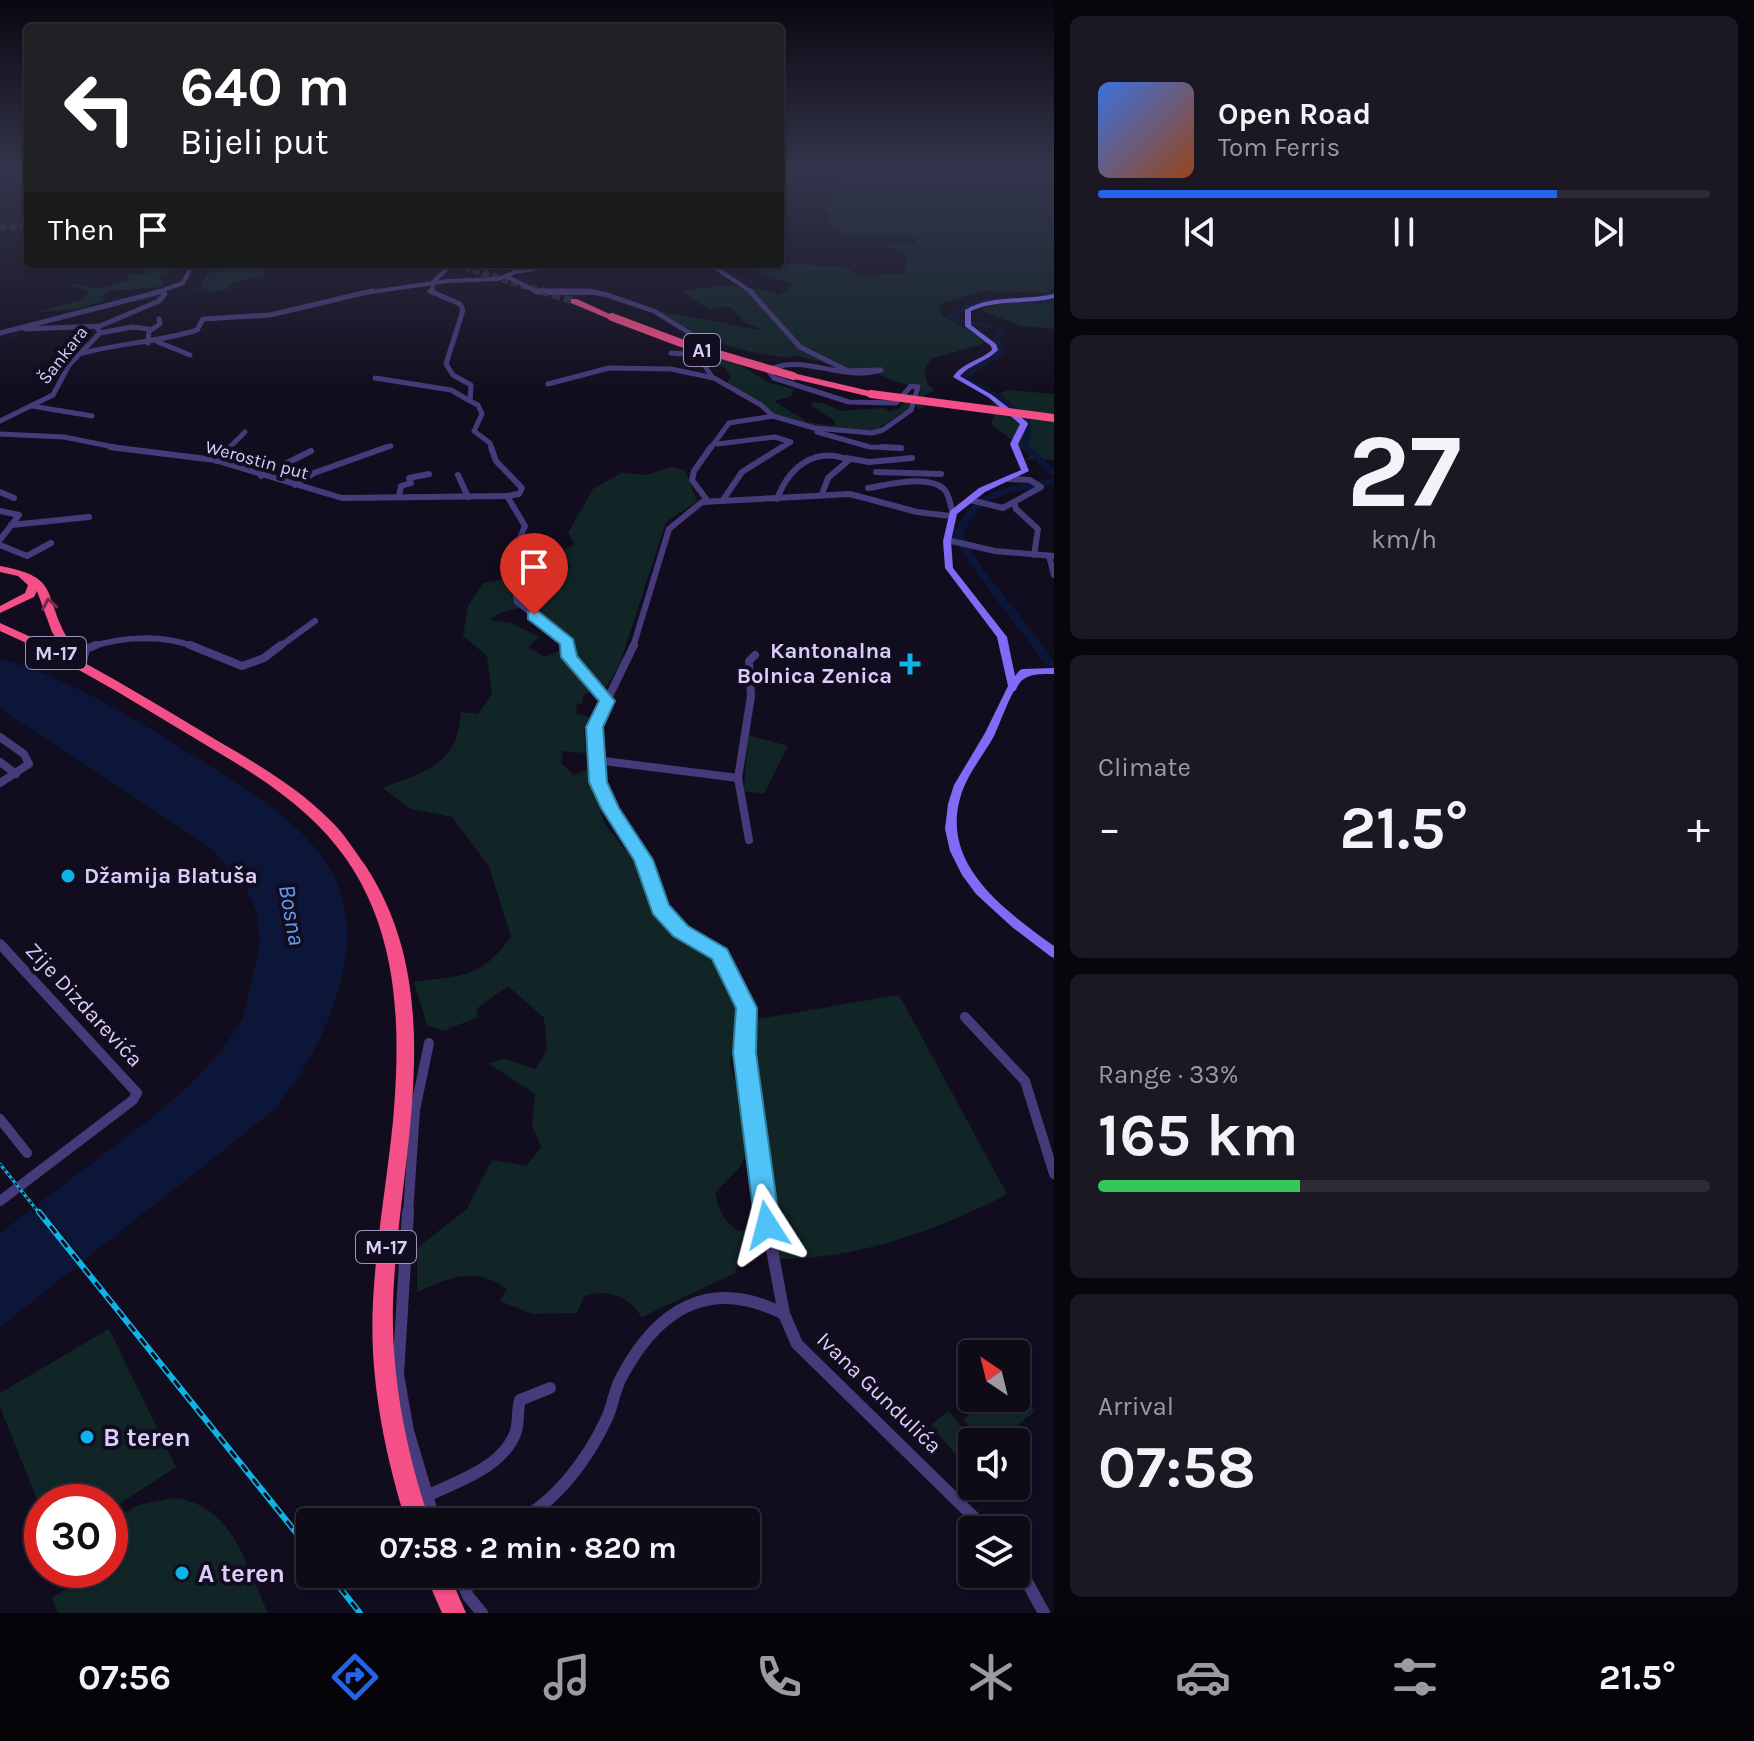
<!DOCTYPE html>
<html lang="en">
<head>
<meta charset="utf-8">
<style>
  body { margin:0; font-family:Karla,sans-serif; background:#1c1823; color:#f1f3f6; height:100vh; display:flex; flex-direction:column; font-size:30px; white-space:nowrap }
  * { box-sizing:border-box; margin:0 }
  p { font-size:26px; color:#9b9aa1 }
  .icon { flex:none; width:44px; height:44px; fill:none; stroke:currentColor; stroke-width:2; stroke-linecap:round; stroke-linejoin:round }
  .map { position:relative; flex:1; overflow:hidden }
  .details { display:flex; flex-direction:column; gap:16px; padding:16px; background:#08060c; width:700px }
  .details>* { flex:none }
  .top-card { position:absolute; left:24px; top:24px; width:760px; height:244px; border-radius:8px; box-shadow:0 2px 6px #0004,0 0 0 2px #2e2b35; background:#202124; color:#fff; overflow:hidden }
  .needle { width:52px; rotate:325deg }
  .fabs { position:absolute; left:958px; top:1340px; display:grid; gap:16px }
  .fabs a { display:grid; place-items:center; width:72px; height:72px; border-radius:8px; background:#0e0a16; box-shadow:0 2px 6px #0004,0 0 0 2px #2e2b35; font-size:40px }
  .speed { position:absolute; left:24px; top:1484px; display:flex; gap:16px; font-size:40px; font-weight:700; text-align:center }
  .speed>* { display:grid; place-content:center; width:104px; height:104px; border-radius:50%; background:#0e0a16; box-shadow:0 2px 6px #0004,0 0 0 2px #2e2b35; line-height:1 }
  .speed .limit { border:12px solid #d22; background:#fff; color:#111 }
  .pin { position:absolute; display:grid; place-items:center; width:68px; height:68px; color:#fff; margin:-82px -34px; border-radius:50% 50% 50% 0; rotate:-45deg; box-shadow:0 0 8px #0007 }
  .pin .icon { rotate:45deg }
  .me { position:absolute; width:88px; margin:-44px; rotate:351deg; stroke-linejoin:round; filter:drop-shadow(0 0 6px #0008) }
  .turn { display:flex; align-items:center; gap:28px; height:168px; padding:0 24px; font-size:36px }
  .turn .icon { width:104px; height:104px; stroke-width:2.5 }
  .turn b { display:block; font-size:56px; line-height:68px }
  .then { display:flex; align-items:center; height:76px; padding:0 24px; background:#0003; gap:16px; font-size:30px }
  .big { font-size:60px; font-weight:700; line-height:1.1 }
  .details .widget { flex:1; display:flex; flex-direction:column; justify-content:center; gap:12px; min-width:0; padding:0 28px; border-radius:12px; background:#1c1823 }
  .details .dial { align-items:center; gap:0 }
  .dial b { font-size:104px; line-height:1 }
  .song { display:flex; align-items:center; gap:24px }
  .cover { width:96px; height:96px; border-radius:12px; background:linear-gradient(135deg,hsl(220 70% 55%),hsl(20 70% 35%)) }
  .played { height:8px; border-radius:4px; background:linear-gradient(90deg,#2563eb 75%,#2e2b35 75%) }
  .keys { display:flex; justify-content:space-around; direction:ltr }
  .heat { display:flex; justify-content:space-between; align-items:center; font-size:44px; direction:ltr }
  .charge { height:12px; border-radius:6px; background:linear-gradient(90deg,#34c759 33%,#2e2b35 0) }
  .trip { position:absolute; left:296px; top:1508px; width:464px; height:80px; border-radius:8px; background:#0e0a16; box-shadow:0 2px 6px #0004,0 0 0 2px #2e2b35; font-weight:700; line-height:80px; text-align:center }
  .dock { display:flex; height:128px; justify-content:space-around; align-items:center; background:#060409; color:#9b9aa1 }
  .dock .icon { width:56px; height:56px }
  .dock .selected { color:#2563eb }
  .dock b { font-size:36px; color:#f1f3f6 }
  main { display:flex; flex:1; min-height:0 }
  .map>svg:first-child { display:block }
  .green { fill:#112527 }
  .water { fill:#0c1638 }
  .pier { fill:#120d1e }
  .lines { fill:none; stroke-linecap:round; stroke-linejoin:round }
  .stream { stroke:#0c1638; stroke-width:2 }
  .river { fill:#0c1638; fill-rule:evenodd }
  .highway-tunnel-far1 { stroke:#302a3f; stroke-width:7; stroke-dasharray:7 3; stroke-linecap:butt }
  .highway-tunnel { stroke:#302a3f; stroke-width:8; stroke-dasharray:8 4; stroke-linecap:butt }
  .street-far5 { stroke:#463b7a; stroke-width:4 }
  .street-far4 { stroke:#463b7a; stroke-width:5 }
  .street-far3 { stroke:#463b7a; stroke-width:6 }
  .street-far2 { stroke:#463b7a; stroke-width:8 }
  .street-far1 { stroke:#463b7a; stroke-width:10 }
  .street { stroke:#463b7a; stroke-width:12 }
  .secondary { fill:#816af6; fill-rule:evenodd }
  .highway { fill:#f44f87; fill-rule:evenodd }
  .rail-far1-casing { stroke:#0eb3e7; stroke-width:3 }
  .rail-casing { stroke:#0eb3e7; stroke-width:6 }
  .rail-far1 { stroke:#120d1e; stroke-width:2; stroke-dasharray:3; stroke-linecap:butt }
  .rail { stroke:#120d1e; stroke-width:3; stroke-dasharray:9; stroke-linecap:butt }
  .highway-bridge { stroke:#f44f87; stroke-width:8 }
  .oneway { stroke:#782b4d }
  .route { fill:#4fc3f7; stroke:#337fa1; stroke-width:2 }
  .poi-dot { fill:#0eb3e7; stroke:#120d1e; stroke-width:3 }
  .labels { text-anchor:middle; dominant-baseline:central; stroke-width:8; stroke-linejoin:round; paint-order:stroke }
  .far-street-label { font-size:18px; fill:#d9cdfc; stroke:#120d1e }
  .shield { fill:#120d1e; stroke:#9d93b9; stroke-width:2 }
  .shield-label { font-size:20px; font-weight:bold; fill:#d9cdfc }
  .poi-label { font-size:22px; font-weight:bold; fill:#d9cdfc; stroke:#120d1e; text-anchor:end }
  .street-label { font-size:22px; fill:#d9cdfc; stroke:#120d1e }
  .water-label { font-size:24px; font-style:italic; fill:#619cf5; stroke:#120d1e }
  .near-poi-label { font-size:26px; font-weight:bold; fill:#d9cdfc; stroke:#120d1e; text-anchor:start }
</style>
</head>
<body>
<main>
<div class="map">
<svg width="1054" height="1613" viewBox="0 0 1054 1613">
  <rect width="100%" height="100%" fill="#120d1e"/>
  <g class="green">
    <path d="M862 168H1054V289L1047 293 982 291 939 305 942 315 989 342 931 359 924 371 928 385 935 390 926 395 925 407 918 409 915 404 921 390 879 375 877 368 852 370 795 355 790 358C733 351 697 338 649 309L765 331 745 323 729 306 709 310 683 292C714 283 749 284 779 295L795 284 747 269 782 264 844 266 859 276 904 273 907 256 884 244 917 245 916 238C886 227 857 244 831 228L829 212 824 208 834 202 829 187 849 180Z"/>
    <path d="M141 264 189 266 158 277 164 283 160 287 110 291 103 295 104 301 74 310 36 312 81 300 90 291 69 286C82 280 90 290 103 288 110 287 120 282 129 280V276L121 273 149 275 141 271 144 266Z"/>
    <path d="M214 264H292L262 269 267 275 234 282 225 290 209 292 201 285Z"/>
    <path d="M1054 292V329L1021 326 984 312 983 308Z"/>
    <path d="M705 354 740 365 769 383 793 389 792 396 774 401 807 422 835 426V421L811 405 813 402 827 404 840 411 885 408 889 411 900 408 910 393 913 394 910 408 873 432 811 426 775 415 757 400 726 385 731 377 725 368 702 355Z"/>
    <path d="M1009 390 1054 394V460L1027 459 1031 455 991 424 994 416 989 405 1002 398 1000 393Z"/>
    <path d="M672 467 685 470 697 501 666 522 619 666 606 687H597L571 654 575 641 520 601 524 585 540 571 552 574 571 567 558 553 575 544 568 533 593 489 621 473 646 475Z"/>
    <path d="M512 578 520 608 499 613 490 620 511 623 539 637 528 647 545 657 564 649V658L591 691 583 695 582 704 577 703 576 714 589 717 584 730 586 753 563 751 561 763 574 775 586 770 605 824 635 862 658 917 712 959 738 1010 730 1064 741 1103 746 1154 740 1167 715 1193C719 1211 724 1222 739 1231L752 1229 755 1254 738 1262 735 1273 642 1317C626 1295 611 1289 584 1296L577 1313 532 1314 500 1301 507 1289C473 1266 451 1277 417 1292V1248L467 1209 492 1160 526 1166 541 1147 532 1125 535 1094 488 1063 505 1059 535 1069 547 1050 544 1018 508 986 476 1009 478 1017 443 1031 427 1025 414 982C463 975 479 980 511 937L489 866 452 817 411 809 383 788C428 770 457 766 461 712L478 714 492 694 487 656 463 636 468 606 484 583Z"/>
    <path d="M748 735 788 746 764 794 744 791Z"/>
    <path d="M899 995 1007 1194C939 1230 857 1259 779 1259L746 1054 752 1020Z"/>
    <path d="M109 1329 176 1467 110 1510V1502H42V1512L0 1407V1393Z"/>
    <path d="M1016 1391 1035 1411 997 1442H984L963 1419 990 1398H1016Z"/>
    <path d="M948 1411 976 1442H972V1462L966 1467 931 1425Z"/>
    <path d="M172 1498C233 1503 245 1564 268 1613H58L52 1598 72 1585 78 1570H110V1523L138 1505Z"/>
  </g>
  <path class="water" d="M0 658C69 679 133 717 194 756 285 814 376 863 339 988 324 1036 306 1071 274 1110L0 1327V1233L150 1119 191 1084 223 1049 243 1019 260 943 256 910 245 886 212 849 0 709Z"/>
  <path class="pier" d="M35 1201 88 1264 81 1270 29 1206Z"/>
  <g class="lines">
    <g class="stream">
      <path d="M130 302 202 289 222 265"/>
      <path d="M0 341 23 331"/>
    </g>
    <g class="river">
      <path d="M988 298 1041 300 1054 298V302C1017 308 988 291 956 317L963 320 1000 327 1004 334 999 339 1004 347 1001 357 976 371 969 378 1002 396 1029 418 1032 435 1028 444 1054 469V477L1051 476 1020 444 1024 435 1022 421 996 400 961 379 970 367 994 356 996 347 992 339 997 334 995 329 959 323 948 317C960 305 972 300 988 298Z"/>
      <path d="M1054 478V484C1013 493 979 491 963 536L984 570 1048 652 1054 662V673L1050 672C1020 626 981 585 953 536 973 486 1008 489 1054 478Z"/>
    </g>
    <g class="highway-tunnel-far1">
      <path d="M0 227H28"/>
      <path d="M454 264 547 293"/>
    </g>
    <path class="highway-tunnel" d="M541 291 574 301"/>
    <g class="street-far5">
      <path d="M780 182 790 174"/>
      <path d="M710 264 753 293"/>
      <path d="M508 277 539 293"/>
      <path d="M155 293 183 283 193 264"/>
      <path d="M364 293 448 281 498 279 515 272 567 264"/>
      <path d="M432 293 433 282 447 269 440 264"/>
      <path d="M548 293H597"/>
    </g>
    <g class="street-far4">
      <path d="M430 291 460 304 463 310 446 364 453 375 471 385 470 401 478 405 482 414 474 431 490 443 492 449"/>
      <path d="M535 291H589L607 295 654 311 691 334 696 354"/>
      <path d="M25 329 100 326 159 301 165 294 161 292"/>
      <path d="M151 330 160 324 159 319"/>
      <path d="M0 333 163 291"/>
      <path d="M100 333 132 327 149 329 148 343"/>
      <path d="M158 342 190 355"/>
      <path d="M83 353C121 343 159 342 197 330L203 319 270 315 372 291"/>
      <path d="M671 353 698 355 712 377"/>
      <path d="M375 378 451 390 470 401"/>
      <path d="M548 384 609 368 671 369 714 378 761 405 773 416"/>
      <path d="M32 406 92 416"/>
      <path d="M0 421 53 395 69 365 100 333 96 326"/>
      <path d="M817 432 870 447 901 448"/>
      <path d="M0 434 64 437 124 449"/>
      <path d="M717 444 775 437 791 442 779 449"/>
      <path d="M228 449 245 432"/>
      <path d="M381 449 391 446"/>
      <path d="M710 449 729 423 773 416 814 428 872 433 883 430 911 410 918 387 911 386 896 403 849 402 774 378 768 370C805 353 840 382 881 370L848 371 800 347 750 291"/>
    </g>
    <g class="street-far3">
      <path d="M110 447 215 460 342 498 507 496"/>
      <path d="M491 447 496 461 522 488 519 494 507 496 525 526 512 557 517 602 568 642V647"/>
      <path d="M881 447 901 448"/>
      <path d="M846 458 869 462 912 458"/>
      <path d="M216 461 230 447"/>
      <path d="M876 472 941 474"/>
      <path d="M458 475 468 497"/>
      <path d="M261 476 311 451"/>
      <path d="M295 485 314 473 387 447"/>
      <path d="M868 488C887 485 928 474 944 489 950 495 950 506 953 513"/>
      <path d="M0 492 14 498"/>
      <path d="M399 496 401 486 411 483 409 478 429 474"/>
      <path d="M777 499C789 467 815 446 849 460L828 478 822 494"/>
      <path d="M707 500 692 480 694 471 711 447"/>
      <path d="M723 500 742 472 782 447"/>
      <path d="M970 500 1003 508 1041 487 1030 480 1009 479"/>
      <path d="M1014 502 1016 509 1038 529 1034 555"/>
      <path d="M0 511 19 515 0 540"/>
      <path d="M11 525 89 517"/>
      <path d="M947 540 995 551 1054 556"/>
      <path d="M0 545 27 556 51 543"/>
      <path d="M1049 556 1054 575"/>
      <path d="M91 647C123 636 164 635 195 647"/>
      <path d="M279 647 315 621"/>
      <path d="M633 647 669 529 702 502 850 494 917 512 951 516"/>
    </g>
    <g class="street-far2">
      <path d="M190 645 242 666 264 658 281 645"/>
      <path d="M568 645 569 657 607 701"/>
      <path d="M634 645 594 727 598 782 643 860 656 898"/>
      <path d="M83 662 86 649 96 645"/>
      <path d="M0 737 24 754 29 764 0 783"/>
      <path d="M596 760 738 778"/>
      <path d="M0 762 16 774"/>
      <path d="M749 840 738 778 751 696 749 661 755 655"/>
    </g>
    <g class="street-far1">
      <path d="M655 896 670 923 720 954 746 1008 744 1053 766 1214"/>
      <path d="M0 944 137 1093 133 1100 0 1201"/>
      <path d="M965 1017 1025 1081 1054 1174"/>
      <path d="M0 1119 27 1153"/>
      <path d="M408 1214 415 1110 429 1043"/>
    </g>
    <g class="street">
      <path d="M408 1212 398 1375 408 1431 435 1522"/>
      <path d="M765 1212 784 1314 797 1344 987 1530"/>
      <path d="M427 1496C458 1481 504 1467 516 1431 519 1421 517 1410 520 1400L550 1388"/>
      <path d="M516 1522C556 1502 588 1459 607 1418 613 1405 614 1391 621 1378 657 1309 710 1276 784 1314"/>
      <path d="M1016 1562 1044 1613"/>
      <path d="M459 1574 468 1596 482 1613"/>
    </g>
    <path class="secondary" d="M1054 294V298C1027 305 997 299 971 311V325L996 344 998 350C987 362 970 364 960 376L992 395 1027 422 1028 424 1018 444 1029 471 985 492 957 514 951 541 953 568 1007 637 1015 676 1020 670 1023 669 1054 668V674C1038 674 1022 673 1016 690L1014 691C1006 705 1001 721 994 736 983 756 968 773 961 795 939 865 1006 911 1054 946V958L1050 956 1012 927 976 894 962 875 950 851 945 829 948 804 954 785 985 733 1008 686 997 637 945 568 943 541 950 511 979 488 1021 470 1010 444 1020 424 988 397 953 377C962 363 979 361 992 350L991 346 965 326V310C991 294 1025 301 1054 294Z"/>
    <g class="highway">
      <path d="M571 299H577L616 317 609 319 571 303Z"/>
      <path d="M793 373 874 392 875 394 871 397 790 378V374Z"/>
      <path d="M0 566C58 577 43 590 65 634 70 644 78 651 85 659L83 662C123 684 163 708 203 732 248 759 295 784 332 822 345 835 354 850 365 865 452 997 398 1157 393 1302 391 1377 406 1451 430 1522H406C384 1451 369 1376 373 1302 376 1241 387 1181 393 1121 403 1007 397 895 306 814 270 781 227 758 186 733 125 696 65 659 0 631V623L66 653 52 632 37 591 34 597 0 613V606L25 593 28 585 18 576 0 572Z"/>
      <path d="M425 1574H449L466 1613H442Z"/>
    </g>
    <g class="rail-far1-casing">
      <path id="rail-far1" d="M0 1164 40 1214"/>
    </g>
    <g class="rail-casing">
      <g id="rail">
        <path d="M39 1212 310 1550"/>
        <path d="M329 1574 360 1613"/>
      </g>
    </g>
    <use href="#rail-far1" class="rail-far1"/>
    <use href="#rail" class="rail"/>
    <g class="highway-bridge">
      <path d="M612 317 681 343 793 376"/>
      <path d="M871 394 1054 418"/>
    </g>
  </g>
  <defs><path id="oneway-chevron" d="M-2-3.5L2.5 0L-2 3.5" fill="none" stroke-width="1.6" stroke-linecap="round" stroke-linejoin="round" transform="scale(2)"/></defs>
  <use class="oneway" href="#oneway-chevron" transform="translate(49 604) rotate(-100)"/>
  <linearGradient id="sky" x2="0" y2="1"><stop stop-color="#0a0710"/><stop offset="0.43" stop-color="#33354c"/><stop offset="1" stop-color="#33354c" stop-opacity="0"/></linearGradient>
  <rect width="1054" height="394" fill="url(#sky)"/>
  <path class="route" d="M528 612H539L573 639 577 656 615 701 603 727 607 782 619 808 653 860 669 905 688 926 727 949 757 1008 756 1053 780 1225 776 1233 767 1237 758 1233 755 1225 733 1053 736 1008 712 959 673 936 653 914 634 860 601 808 589 782 586 727 599 701 561 657 560 644 528 619Z"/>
  <g class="poi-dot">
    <path d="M906 652h8v8h8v8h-8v8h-8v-8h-8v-8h8z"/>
    <circle cx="68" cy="876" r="8"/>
    <circle cx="87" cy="1437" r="8"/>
    <circle cx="182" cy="1573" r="8"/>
  </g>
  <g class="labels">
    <g class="far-street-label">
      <text transform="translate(63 355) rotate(-52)">Šankara</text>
      <text transform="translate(257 460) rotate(15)">Werostin put</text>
    </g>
    <g class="shield">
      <rect x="684" y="334" width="36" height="32" rx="6"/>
      <rect x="26" y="637" width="60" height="32" rx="6"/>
      <rect x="356" y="1231" width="60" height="32" rx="6"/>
    </g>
    <g class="shield-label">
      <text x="702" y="350">A1</text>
      <text x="56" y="653">M-17</text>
      <text x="386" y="1247">M-17</text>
    </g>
    <g class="poi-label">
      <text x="892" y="651">Kantonalna<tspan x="892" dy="25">Bolnica Zenica</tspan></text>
      <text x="84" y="876" text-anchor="start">Džamija Blatuša</text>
    </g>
    <g class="street-label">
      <text transform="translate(84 1005) rotate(47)">Zije Dizdarevića</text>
      <text transform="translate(879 1393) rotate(44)">Ivana Gundulića</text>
    </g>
    <g class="water-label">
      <text transform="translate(292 915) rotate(80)">Bosna</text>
    </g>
    <g class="near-poi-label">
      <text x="103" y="1437">B teren</text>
      <text x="198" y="1573">A teren</text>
    </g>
  </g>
</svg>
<div class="fabs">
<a><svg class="needle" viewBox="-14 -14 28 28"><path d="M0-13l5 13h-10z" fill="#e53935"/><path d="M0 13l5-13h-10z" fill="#9b9aa1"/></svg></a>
<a><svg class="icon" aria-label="sound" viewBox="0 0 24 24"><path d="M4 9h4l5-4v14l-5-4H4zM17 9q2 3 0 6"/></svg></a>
<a><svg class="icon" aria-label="layers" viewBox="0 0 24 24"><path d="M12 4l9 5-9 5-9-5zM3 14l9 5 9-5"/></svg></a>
</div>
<div class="speed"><div class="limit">30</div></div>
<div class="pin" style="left:534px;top:615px;background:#d93025"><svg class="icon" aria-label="arrive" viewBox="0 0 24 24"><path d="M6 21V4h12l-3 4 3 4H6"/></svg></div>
<svg class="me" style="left:767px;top:1225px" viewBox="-20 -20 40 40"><path d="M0-17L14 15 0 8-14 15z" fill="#4fc3f7" stroke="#fff" stroke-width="4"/></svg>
<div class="trip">07:58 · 2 min · 820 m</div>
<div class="top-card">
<div class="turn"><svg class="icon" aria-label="left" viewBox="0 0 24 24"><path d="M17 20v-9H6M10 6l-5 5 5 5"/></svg><div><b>640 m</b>Bijeli put</div></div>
<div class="then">Then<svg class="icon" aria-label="arrive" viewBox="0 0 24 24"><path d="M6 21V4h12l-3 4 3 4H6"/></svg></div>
</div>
</div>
<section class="details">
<div class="widget">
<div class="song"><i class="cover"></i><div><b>Open Road</b><p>Tom Ferris</p></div></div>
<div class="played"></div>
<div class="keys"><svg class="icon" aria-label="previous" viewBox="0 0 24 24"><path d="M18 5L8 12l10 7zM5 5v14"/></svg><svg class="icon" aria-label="pause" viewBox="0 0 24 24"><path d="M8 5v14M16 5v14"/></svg><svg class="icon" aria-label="next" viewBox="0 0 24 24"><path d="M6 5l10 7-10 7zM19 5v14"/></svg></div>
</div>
<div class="widget dial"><b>27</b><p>km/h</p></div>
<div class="widget"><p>Climate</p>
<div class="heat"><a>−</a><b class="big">21.5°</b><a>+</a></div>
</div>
<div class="widget"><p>Range · 33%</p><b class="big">165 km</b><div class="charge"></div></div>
<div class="widget"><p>Arrival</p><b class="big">07:58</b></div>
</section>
</main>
<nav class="dock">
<b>07:56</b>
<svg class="icon selected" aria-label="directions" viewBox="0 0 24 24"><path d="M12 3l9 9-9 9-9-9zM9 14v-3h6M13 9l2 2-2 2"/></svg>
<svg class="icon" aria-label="music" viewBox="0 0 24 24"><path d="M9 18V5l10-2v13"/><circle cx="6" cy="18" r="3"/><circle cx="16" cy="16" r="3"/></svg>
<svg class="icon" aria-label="phone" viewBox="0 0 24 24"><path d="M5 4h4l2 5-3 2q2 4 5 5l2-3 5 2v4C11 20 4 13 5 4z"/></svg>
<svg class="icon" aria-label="climate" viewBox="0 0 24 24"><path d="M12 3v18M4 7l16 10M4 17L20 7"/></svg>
<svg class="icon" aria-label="car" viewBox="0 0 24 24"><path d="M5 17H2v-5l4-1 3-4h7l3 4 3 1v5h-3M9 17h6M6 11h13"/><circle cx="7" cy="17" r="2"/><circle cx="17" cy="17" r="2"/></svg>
<svg class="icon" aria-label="filters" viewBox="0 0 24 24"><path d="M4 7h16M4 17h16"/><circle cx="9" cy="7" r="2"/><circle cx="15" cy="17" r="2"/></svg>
<b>21.5°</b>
</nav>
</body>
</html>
